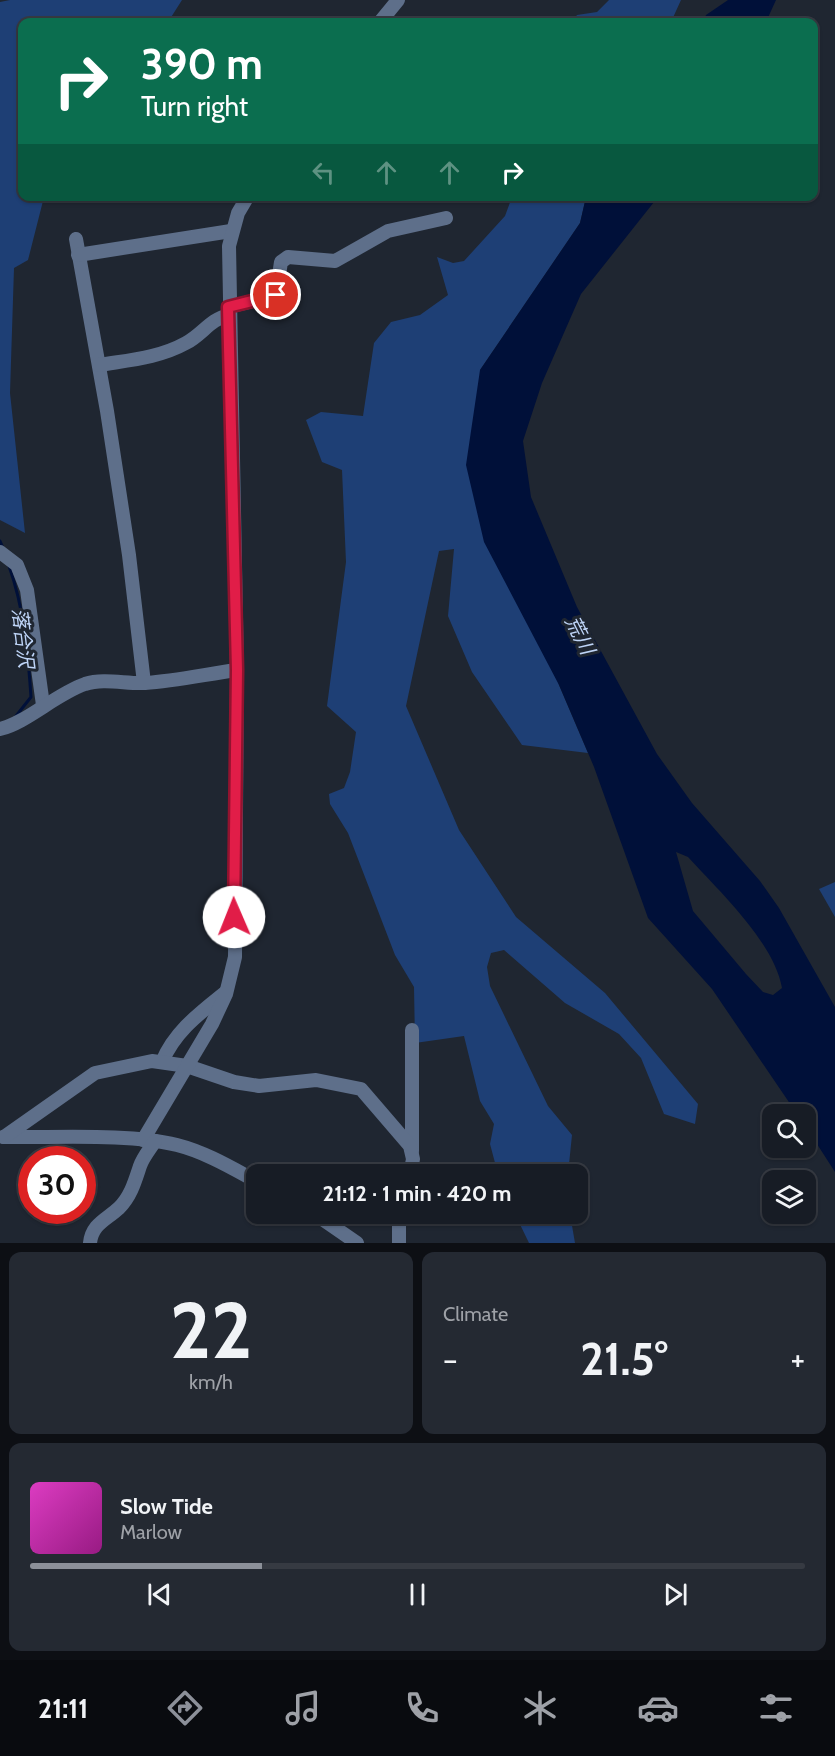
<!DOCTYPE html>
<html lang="en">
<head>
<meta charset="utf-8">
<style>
  body { margin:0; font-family:Cabin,"Noto Sans JP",sans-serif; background:#242932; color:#f1f3f6; height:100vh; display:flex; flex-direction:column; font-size:22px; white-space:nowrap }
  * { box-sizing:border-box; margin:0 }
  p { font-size:20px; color:#9ea1a7 }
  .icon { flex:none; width:33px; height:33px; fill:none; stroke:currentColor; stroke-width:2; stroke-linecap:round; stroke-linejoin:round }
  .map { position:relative; height:1243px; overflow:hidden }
  .sheet { display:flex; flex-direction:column; gap:9px; padding:9px; background:#0d0f14; flex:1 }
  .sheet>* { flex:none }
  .guide { position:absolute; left:18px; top:18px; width:800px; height:183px; border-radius:12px; box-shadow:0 2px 4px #0004,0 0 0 2px #363a42; background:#0b6e4f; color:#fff; overflow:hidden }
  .controls { position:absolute; left:762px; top:1104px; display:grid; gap:12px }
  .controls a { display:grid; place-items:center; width:54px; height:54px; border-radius:12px; background:#171c25; box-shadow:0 2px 4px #0004,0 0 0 2px #363a42; font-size:30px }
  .speed { position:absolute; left:18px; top:1146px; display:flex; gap:12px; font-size:30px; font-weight:700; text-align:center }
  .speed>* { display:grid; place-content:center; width:78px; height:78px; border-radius:50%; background:#171c25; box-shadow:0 2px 4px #0004,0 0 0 2px #363a42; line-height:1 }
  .speed .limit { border:9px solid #d22; background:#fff; color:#111 }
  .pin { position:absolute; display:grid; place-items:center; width:51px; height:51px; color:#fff; margin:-26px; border:3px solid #fff; border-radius:50%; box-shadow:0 2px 6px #0007 }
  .me { position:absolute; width:66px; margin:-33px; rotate:359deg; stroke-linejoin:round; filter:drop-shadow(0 0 4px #0008) }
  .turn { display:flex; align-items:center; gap:21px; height:126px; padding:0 24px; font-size:27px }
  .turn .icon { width:78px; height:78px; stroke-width:2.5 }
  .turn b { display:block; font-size:42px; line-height:51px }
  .lanes { display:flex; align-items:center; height:57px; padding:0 24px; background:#0003; justify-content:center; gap:30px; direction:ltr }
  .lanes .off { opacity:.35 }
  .big { font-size:45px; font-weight:700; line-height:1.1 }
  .sheet .tile { flex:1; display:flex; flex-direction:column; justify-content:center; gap:9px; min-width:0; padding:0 21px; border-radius:12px; background:#242932 }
  .sheet .dial { align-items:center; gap:0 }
  .dial b { font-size:78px; line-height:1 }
  .song { display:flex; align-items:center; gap:18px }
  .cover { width:72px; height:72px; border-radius:9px; background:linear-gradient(135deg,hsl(310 70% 55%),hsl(310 70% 35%)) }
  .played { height:6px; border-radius:3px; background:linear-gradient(90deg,#8c9099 30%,#363a42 30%) }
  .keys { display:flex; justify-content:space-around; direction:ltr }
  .heat { display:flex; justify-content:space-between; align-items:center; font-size:33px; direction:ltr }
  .sheet .tiles { flex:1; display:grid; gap:9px; grid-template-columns:1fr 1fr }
  .tile:last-child { grid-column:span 2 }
  .trip { position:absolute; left:246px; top:1164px; width:342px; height:60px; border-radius:12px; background:#171c25; box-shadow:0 2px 4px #0004,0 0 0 2px #363a42; font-weight:700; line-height:60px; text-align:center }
  .tab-bar { display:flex; height:96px; justify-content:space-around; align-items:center; background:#090b0f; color:#9ea1a7 }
  .tab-bar .icon { width:42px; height:42px }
  .tab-bar .active { color:#8c9099 }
  .tab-bar b { font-size:27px; color:#f1f3f6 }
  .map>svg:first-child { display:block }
  .green { fill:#1e3f75 }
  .water { fill:#001039; fill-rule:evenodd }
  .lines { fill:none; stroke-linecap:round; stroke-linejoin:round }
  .stream { stroke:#001039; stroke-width:3 }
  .minor { stroke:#5e6f8a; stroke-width:14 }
  .route-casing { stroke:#92132f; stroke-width:15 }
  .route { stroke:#e11d48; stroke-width:10 }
  .labels { text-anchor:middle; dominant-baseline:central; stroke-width:6; stroke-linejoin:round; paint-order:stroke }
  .water-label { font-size:20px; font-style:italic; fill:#bed4f7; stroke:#1f2631 }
</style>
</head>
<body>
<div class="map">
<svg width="835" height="1243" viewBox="0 0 835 1243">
  <rect width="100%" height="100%" fill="#1f2631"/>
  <g class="green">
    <path d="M10 0H182L168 22H22V196L44 197 28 260 14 268 10 393 25 533 0 520V2Z"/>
    <path d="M609 0H681L671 22H572L577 15 597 12Z"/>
    <path d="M512 197H586L580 223 480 370 559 685 588 753 522 745 472 672 448 616 454 549 439 551 406 706 459 830 516 917 605 993 698 1104 695 1124 664 1114 641 1058 619 1034 565 1003 504 950 491 953 487 967 490 986 548 1106 572 1135 568 1174H498L490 1144 494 1124 480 1101 464 1036 415 1043 414 987 395 955 348 833 330 804 329 794 344 788 350 772 356 732 327 706 346 562 342 470 322 462 306 420 321 412 363 416 374 343 391 322 420 315 448 295 437 257 453 263 464 261 505 216Z"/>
    <path d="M835 882V917L819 889Z"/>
    <path d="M515 1214H570L575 1243H529Z"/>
  </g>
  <g class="water">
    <path d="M728 0H776L766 22H703L706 15Z"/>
    <path d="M586 197H658L581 294 542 383 523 441 531 497 577 607 657 754 692 803 760 881 779 908 835 1007V1172L806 1127V1114H797L712 989 648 918 594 767 559 685 484 542 466 465 480 370 580 223ZM676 852 688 857C719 891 774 942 782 988L773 995 763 992 746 974 693 911Z"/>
  </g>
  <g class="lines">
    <g class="stream">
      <path d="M0 541 3 548"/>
      <path d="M9 566C24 608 28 653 31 697L16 716"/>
    </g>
    <g class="minor">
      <path d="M380 22 398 0"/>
      <path d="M76 239 107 411 129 555 144 683"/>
      <path d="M78 255 231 231"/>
      <path d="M276 295 281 262 288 257 335 261 388 231 446 218"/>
      <path d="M228 307 294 291"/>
      <path d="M99 365C129 360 159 358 186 343 203 334 210 319 229 315"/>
      <path d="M0 552 17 565 27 590 43 705"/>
      <path d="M0 729C26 723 56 694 85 684 104 678 126 684 145 683 176 681 207 674 237 670"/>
      <path d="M412 1030V1151"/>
      <path d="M162 1062C175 1031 200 1013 226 992"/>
      <path d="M3 1137C55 1138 128 1133 177 1145 205 1152 232 1168 256 1181"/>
      <path d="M4 1137 95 1073 152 1061 187 1066 234 1082 259 1086 316 1080 361 1089 410 1146 413 1159 410 1174"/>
      <path d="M143 1140 212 1024 226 994 235 957 237 670 229 246 238 213 248 196"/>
      <path d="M315 1214 357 1243"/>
      <path d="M90 1243C92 1224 106 1220 119 1208 131 1196 135 1181 140 1166 143 1157 150 1149 155 1141"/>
      <path d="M399 1243V1214"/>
    </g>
  </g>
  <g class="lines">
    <g class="route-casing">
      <path id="route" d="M234 917 237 670 228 307 276 295"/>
    </g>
    <use href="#route" class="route"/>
  </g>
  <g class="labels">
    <g class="water-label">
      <text transform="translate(580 635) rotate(63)">荒川</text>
      <text transform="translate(23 638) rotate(83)">落合沢</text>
    </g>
  </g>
</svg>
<div class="controls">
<a><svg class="icon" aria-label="search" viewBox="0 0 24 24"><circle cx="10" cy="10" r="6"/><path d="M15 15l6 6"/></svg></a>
<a><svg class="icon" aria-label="layers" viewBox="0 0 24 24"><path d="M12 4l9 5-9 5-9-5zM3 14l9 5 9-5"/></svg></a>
</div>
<div class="speed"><div class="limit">30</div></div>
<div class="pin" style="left:276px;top:295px;background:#d93025"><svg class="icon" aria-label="arrive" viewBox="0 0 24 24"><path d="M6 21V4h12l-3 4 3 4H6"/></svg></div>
<svg class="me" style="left:234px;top:917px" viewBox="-20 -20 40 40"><circle r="19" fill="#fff"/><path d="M0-13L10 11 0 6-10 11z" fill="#e11d48"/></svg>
<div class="trip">21:12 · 1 min · 420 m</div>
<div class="guide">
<div class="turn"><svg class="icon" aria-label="right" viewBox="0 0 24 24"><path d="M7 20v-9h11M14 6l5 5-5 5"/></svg><div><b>390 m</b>Turn right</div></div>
<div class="lanes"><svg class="icon off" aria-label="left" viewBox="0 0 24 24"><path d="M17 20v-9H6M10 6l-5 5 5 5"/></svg><svg class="icon off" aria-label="ahead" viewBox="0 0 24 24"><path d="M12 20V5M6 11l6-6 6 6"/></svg><svg class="icon off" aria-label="ahead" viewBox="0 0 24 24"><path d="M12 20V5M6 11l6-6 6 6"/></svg><svg class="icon" aria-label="right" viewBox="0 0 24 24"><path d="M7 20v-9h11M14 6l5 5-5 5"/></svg></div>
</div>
</div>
<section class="sheet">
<div class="tiles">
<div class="tile dial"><b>22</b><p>km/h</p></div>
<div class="tile"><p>Climate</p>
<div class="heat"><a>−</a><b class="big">21.5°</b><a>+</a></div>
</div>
<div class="tile">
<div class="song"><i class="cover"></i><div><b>Slow Tide</b><p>Marlow</p></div></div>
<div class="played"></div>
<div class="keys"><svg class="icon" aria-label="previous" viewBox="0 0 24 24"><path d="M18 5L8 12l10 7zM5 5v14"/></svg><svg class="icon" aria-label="pause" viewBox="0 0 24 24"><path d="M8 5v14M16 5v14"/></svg><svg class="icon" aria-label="next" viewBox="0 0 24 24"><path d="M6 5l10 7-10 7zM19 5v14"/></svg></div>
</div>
</div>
</section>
<nav class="tab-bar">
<b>21:11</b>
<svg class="icon active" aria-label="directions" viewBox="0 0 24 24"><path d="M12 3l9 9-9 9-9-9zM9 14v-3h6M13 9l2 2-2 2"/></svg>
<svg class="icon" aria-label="music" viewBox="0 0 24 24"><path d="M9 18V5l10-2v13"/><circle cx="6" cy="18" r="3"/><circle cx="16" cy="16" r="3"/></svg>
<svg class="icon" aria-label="phone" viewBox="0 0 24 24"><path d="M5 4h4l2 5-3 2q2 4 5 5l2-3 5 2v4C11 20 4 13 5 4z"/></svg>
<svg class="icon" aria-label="climate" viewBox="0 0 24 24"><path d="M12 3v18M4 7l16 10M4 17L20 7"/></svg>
<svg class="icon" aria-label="car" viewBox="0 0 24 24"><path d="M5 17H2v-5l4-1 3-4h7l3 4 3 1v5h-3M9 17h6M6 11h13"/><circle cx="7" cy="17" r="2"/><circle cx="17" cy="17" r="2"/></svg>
<svg class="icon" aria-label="filters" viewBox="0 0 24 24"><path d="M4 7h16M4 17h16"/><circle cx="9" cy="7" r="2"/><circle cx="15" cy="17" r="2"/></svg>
</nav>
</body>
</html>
